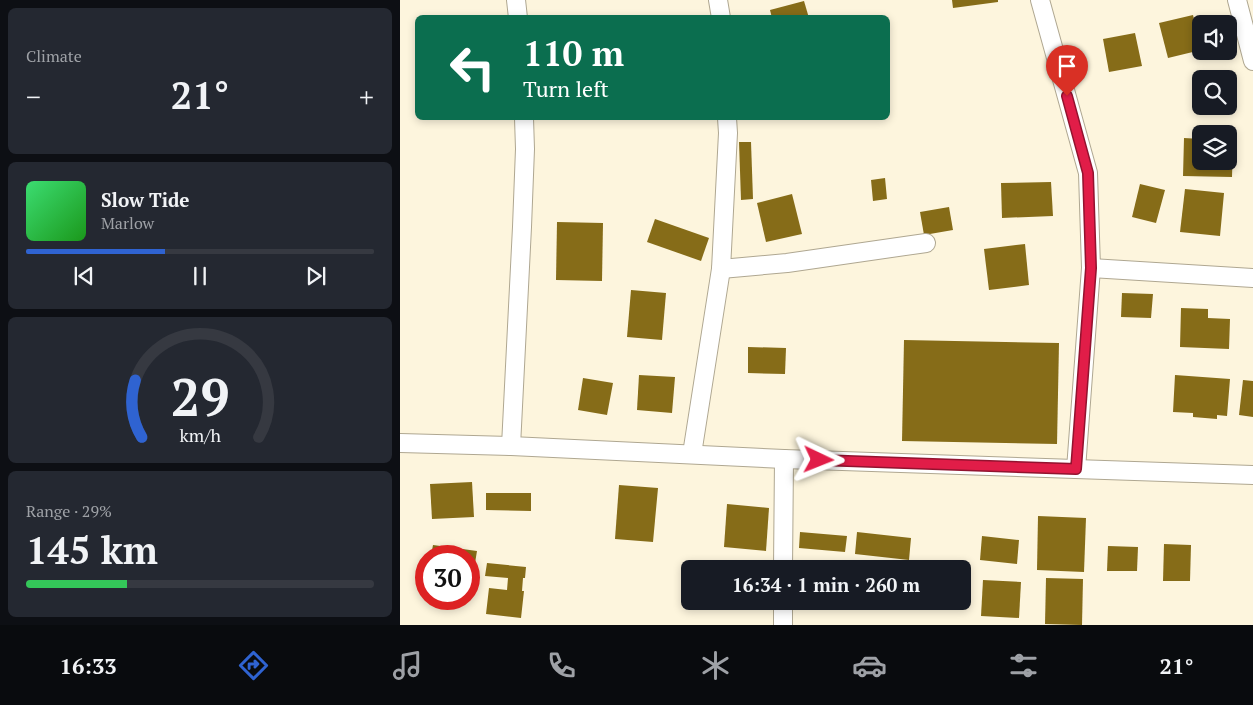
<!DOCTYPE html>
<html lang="en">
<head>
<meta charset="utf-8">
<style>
  body { margin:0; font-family:"PT Serif",serif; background:#242831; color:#f1f3f6; height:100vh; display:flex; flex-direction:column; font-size:19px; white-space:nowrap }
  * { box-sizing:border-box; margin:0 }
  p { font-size:16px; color:#9ea1a6 }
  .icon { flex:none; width:28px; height:28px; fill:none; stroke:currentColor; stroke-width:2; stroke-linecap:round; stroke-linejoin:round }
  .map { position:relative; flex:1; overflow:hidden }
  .side { display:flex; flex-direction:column; gap:8px; padding:8px; background:#0d0f14; width:400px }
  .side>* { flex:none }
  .hud { position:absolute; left:15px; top:15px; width:475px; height:105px; border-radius:8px; box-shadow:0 2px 8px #0003; background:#0b6e4f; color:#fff; overflow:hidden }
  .fabs { position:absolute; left:792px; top:15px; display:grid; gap:10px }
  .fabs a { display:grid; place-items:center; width:45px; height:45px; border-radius:8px; background:#171b24; box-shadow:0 2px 8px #0003; font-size:25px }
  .speed { position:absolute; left:15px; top:545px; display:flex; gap:10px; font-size:25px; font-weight:700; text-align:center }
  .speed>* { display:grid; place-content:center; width:65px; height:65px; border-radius:50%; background:#171b24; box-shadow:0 2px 8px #0003; line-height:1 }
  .speed .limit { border:8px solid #d22; background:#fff; color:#111 }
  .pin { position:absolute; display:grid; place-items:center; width:42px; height:42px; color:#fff; margin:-51px -21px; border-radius:50% 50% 50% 0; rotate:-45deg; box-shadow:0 0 5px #0007 }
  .pin .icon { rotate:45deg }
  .me { position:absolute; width:55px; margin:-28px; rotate:92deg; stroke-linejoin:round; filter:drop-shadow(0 0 4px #0008) }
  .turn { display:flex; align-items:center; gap:18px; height:105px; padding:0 25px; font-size:22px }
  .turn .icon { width:65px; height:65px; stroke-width:2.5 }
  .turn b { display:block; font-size:35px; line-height:42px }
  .big { font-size:38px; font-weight:600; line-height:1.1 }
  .side .card { flex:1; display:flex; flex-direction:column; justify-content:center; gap:8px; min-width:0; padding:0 18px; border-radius:8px; background:#242831 }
  .side .dial { align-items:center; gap:0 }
  .dial svg { height:130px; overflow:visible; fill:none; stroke:#363941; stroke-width:7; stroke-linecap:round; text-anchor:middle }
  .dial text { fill:#f1f3f6; stroke:none }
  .song { display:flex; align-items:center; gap:15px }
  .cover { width:60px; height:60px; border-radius:8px; background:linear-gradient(135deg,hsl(140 70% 55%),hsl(120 70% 35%)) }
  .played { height:5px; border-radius:2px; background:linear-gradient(90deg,#2f63d1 40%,#363941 40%) }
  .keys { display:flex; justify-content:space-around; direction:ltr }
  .heat { display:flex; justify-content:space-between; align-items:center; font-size:28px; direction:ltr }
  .charge { height:8px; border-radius:4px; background:linear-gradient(90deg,#34c759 29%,#363941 0) }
  .trip { position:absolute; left:281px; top:560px; width:290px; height:50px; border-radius:8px; background:#171b24; box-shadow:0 2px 8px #0003; font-weight:600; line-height:50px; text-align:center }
  .dock { display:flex; height:80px; justify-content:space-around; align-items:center; background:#090b0e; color:#9ea1a6 }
  .dock .icon { width:35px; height:35px }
  .dock .current { color:#2f63d1 }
  .dock b { font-size:22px; color:#f1f3f6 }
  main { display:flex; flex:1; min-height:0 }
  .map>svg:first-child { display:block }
  .building { fill:#866c18 }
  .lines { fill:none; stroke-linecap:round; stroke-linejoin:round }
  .minor-casing { stroke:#afa791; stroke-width:20 }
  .minor { stroke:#fff; stroke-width:18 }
  .route-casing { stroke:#92132f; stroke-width:12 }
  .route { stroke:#e11d48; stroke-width:9 }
</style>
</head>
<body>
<main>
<section class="side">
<div class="card"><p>Climate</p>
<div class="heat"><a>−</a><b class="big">21°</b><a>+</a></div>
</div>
<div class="card">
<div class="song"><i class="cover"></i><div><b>Slow Tide</b><p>Marlow</p></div></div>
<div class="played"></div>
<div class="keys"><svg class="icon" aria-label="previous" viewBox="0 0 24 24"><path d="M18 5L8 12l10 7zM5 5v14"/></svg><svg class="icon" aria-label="pause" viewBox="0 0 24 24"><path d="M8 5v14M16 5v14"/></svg><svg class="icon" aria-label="next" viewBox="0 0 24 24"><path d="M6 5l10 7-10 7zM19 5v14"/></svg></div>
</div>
<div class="card dial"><svg viewBox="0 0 100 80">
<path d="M14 69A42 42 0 1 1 86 69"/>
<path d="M14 69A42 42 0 0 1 10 34" stroke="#2f63d1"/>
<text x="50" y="56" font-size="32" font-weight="700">29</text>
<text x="50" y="72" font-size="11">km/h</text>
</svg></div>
<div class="card"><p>Range · 29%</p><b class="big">145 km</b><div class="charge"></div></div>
</section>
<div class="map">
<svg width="853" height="625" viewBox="0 0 853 625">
  <rect width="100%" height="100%" fill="#fdf5dd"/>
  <g class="building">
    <path d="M552 0H598V2L553 8Z"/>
    <path d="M404 1 409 18H372L370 10Z"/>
    <path d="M793 15 801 50 768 58 759 23Z"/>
    <path d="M735 33 742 66 709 72 703 39Z"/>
    <path d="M784 138 801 139V161H829V139L833 140 832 177 783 176Z"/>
    <path d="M339 142H351L353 199 341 200Z"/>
    <path d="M485 178 487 199 473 201 471 180Z"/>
    <path d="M651 182 653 216 602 218 601 183Z"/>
    <path d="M740 184 765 190 756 223 732 217Z"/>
    <path d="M785 189 824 193 820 236 780 232Z"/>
    <path d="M392 194 402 234 366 242 357 203Z"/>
    <path d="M549 207 553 230 524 235 520 212Z"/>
    <path d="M255 219 309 238 301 261 247 242Z"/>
    <path d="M157 222 203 223 202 281 156 280Z"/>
    <path d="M625 244 629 285 589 290 584 249Z"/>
    <path d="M231 290 266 293 262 340 227 337Z"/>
    <path d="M722 293 753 294 751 318 721 317Z"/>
    <path d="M781 308 808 309V318L830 319 829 349 780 347Z"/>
    <path d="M504 340 659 343 657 444 502 441Z"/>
    <path d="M348 347 386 348 385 374 348 373Z"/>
    <path d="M239 375 275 377 272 413 237 410Z"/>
    <path d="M775 375 830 379 827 416 817 415V419L793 417V413L773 412Z"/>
    <path d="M183 378 213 383 207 415 178 410Z"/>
    <path d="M843 380 853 381V417L839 415Z"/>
    <path d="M72 482 74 517 32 519 30 484Z"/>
    <path d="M219 485 258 488 253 542 215 539Z"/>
    <path d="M86 493H131V511L86 510Z"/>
    <path d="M327 504 369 508 366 551 324 547Z"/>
    <path d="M638 516 686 518 684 572 637 570Z"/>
    <path d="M400 532 447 536 445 552 399 548Z"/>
    <path d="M457 532 511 538 509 560 455 554Z"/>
    <path d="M582 536 619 540 617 564 580 560Z"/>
    <path d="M764 544 791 545 790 581H763Z"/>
    <path d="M33 545 77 551 71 587H69V556H31Z"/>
    <path d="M708 546 738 547 737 571H707Z"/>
    <path d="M87 563 126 567 125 578H123L122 591H124L121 618 86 614 89 588 107 590 108 578 85 576Z"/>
    <path d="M413 563 432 568V569H412Z"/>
    <path d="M646 578 683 579 682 625 645 624Z"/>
    <path d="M583 580 621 582 619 618 581 616Z"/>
    <path d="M562 582H566L565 607 516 605V601H562Z"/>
  </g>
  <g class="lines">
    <g class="minor-casing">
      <g id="minor">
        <path d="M116 0 118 18"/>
        <path d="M318 0 321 18"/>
        <path d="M640 0 688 173 691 268 676 469"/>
        <path d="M837 0 853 61"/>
        <path d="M691 268 853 278"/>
        <path d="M321 269 387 263 526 243"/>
        <path d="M0 443 111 446 384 459 853 475"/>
        <path d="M111 446 122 227 125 149 124 118"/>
        <path d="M292 454 321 269 328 133 327 118"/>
        <path d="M383 569 384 459"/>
        <path d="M383 625V601"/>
      </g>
    </g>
    <use href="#minor" class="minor"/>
  </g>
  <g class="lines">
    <g class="route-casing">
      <path id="route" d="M419 460 676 469 691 268 688 173 667 96"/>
    </g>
    <use href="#route" class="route"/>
  </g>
</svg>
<div class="fabs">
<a><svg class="icon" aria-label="sound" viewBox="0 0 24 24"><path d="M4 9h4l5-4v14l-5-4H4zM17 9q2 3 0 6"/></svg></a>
<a><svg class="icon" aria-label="search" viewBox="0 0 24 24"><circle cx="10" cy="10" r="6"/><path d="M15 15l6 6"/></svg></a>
<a><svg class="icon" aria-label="layers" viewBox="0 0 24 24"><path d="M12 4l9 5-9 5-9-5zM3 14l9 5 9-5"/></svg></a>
</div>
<div class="speed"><div class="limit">30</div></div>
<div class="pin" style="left:667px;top:96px;background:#d93025"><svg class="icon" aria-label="arrive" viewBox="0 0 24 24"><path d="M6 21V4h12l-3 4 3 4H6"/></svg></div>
<svg class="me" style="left:419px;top:460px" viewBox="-20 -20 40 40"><path d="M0-17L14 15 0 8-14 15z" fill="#e11d48" stroke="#fff" stroke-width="4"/></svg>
<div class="trip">16:34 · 1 min · 260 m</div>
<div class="hud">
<div class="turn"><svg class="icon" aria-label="left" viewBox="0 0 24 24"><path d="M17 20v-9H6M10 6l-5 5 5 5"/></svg><div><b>110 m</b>Turn left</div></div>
</div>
</div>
</main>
<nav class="dock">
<b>16:33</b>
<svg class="icon current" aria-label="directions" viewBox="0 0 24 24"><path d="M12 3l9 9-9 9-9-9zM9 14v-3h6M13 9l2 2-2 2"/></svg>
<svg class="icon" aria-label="music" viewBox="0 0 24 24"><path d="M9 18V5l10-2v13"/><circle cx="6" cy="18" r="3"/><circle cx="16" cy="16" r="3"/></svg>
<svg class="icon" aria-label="phone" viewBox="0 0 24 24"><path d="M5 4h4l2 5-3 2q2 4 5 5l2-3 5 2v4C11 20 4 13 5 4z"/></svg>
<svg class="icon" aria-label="climate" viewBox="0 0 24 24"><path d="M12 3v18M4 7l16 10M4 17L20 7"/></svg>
<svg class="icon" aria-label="car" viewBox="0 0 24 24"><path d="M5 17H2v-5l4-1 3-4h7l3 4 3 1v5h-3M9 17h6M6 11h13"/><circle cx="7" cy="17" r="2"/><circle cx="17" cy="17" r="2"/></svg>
<svg class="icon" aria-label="filters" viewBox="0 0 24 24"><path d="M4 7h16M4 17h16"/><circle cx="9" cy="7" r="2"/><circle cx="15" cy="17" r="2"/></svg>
<b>21°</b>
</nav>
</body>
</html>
